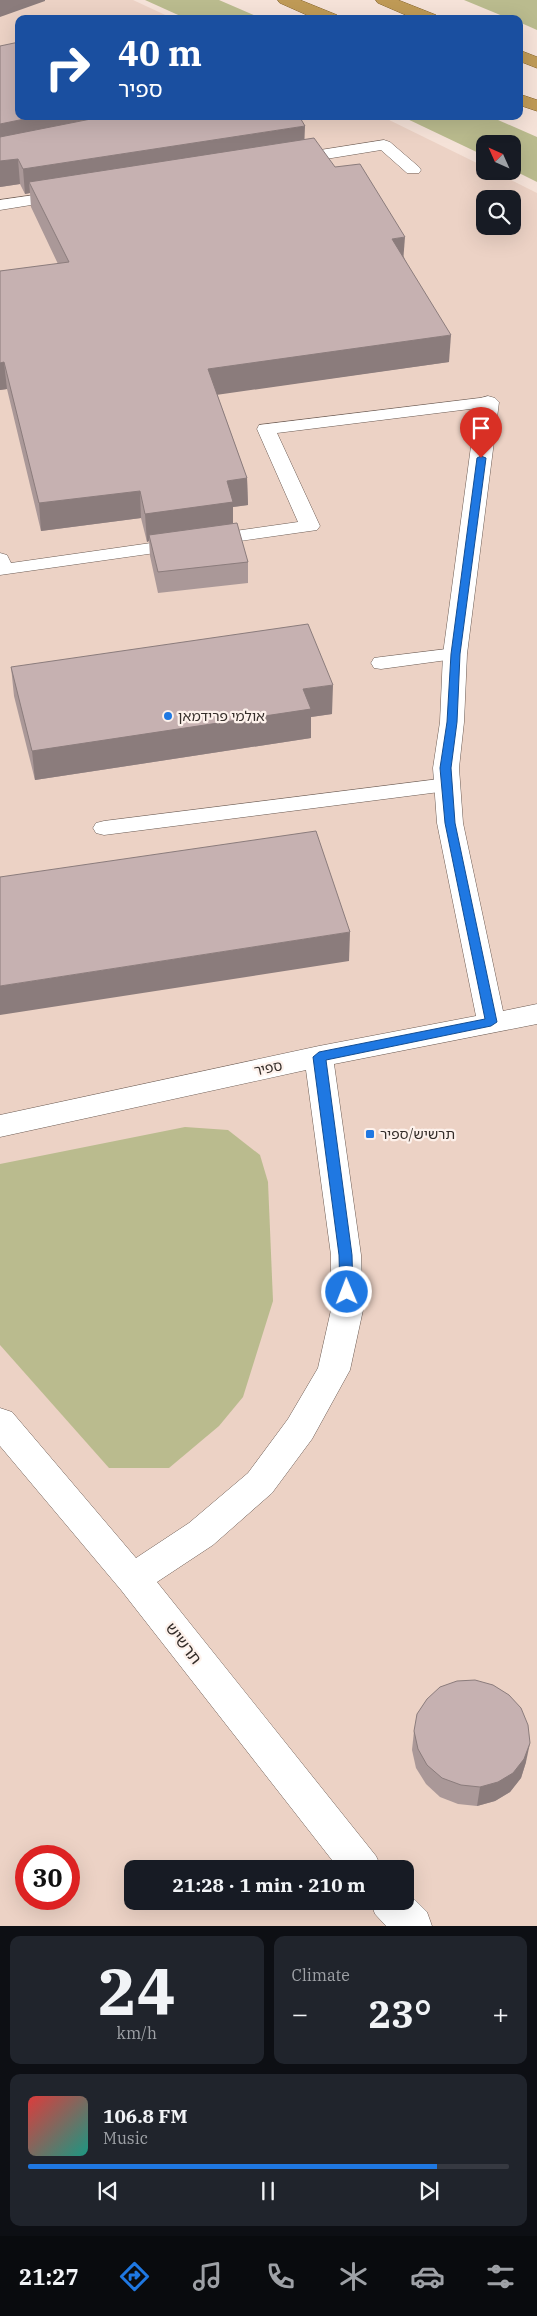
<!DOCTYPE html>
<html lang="en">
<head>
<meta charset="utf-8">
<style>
  body { margin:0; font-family:"IBM Plex Serif","Noto Sans Hebrew",serif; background:#20242c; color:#f1f3f6; height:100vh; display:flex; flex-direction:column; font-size:19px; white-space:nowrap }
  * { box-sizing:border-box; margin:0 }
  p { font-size:16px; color:#9ea1a6 }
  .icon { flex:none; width:28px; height:28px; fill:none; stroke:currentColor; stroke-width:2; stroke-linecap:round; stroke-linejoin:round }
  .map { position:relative; height:1926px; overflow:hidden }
  .drawer { display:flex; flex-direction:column; gap:10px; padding:10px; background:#0d0f14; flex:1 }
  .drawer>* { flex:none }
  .top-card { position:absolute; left:15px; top:15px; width:508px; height:105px; border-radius:10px; box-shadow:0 5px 20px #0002; background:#1a4fa0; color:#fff; overflow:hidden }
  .needle { width:32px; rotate:315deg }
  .buttons { position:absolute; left:476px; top:135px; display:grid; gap:10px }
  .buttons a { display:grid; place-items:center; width:45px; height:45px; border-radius:10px; background:#171b24; box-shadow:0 5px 20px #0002; font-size:25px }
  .speed { position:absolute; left:15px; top:1845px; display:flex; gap:10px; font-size:25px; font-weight:700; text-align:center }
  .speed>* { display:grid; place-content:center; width:65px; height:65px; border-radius:50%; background:#171b24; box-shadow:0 5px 20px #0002; line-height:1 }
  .speed .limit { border:8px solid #d22; background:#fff; color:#111 }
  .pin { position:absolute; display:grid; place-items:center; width:42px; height:42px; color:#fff; margin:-51px -21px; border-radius:50% 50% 50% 0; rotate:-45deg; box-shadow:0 0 5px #0007 }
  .pin .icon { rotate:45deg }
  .me { position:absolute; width:55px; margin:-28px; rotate:359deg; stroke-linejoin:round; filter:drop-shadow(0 0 4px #0008) }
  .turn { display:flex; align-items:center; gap:18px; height:105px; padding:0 20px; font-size:22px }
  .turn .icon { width:65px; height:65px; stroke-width:2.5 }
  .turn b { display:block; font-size:35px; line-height:42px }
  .big { font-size:38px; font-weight:700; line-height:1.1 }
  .drawer .tile { flex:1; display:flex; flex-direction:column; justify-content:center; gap:8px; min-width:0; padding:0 18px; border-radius:10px; background:#20242c }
  .drawer .dial { align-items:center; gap:0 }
  .dial b { font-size:65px; line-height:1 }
  .song { display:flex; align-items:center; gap:15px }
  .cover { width:60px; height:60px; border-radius:8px; background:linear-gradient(135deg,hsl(0 70% 55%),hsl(170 70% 35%)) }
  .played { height:5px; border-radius:2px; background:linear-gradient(90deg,#1f78e2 85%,#363941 85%) }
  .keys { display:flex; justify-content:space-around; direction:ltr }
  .heat { display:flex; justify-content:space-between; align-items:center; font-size:28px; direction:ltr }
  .drawer .tiles { flex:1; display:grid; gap:10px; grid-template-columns:1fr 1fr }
  .tile:last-child { grid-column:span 2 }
  .trip { position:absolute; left:124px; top:1860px; width:290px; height:50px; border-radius:10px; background:#171b24; box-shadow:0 5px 20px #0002; font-weight:700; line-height:50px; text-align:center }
  .tab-bar { display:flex; height:80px; justify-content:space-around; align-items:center; background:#090b0e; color:#9ea1a6 }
  .tab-bar .icon { width:35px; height:35px }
  .tab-bar .current { color:#1f78e2 }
  .tab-bar b { font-size:22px; color:#f1f3f6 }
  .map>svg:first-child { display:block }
  .built { fill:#ecd2c5; fill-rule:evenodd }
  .green { fill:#babb8e }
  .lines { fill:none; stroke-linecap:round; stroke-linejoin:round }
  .service-casing { stroke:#6c5c54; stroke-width:1 }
  .minor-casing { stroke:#6c5c54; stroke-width:1 }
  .trunk-casing { stroke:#84632a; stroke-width:1 }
  .service { fill:#fff; fill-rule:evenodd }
  .minor { fill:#fff; fill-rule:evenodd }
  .trunk { fill:#bf9a56; fill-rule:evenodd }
  .wall { fill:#aa9898 }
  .shaded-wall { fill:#8b7c7c }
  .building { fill:#c6b1b1; stroke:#8b7c7c }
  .route { fill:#1f78e2; stroke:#144e93 }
  .poi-dot { fill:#1f78e2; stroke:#fdf1eb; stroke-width:2 }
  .labels { text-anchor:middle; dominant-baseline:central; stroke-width:4.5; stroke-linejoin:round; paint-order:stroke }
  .poi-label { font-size:14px; fill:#342d29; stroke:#fdf1eb; text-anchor:start }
  .street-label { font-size:14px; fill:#342d29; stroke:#fdf1eb }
  .near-street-label { font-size:16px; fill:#342d29; stroke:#fdf1eb }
</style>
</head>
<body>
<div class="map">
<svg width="537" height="1926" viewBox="0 0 537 1926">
  <rect width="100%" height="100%" fill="#f5e2d8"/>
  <path class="built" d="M0 0H133L174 19H19V116H381L485 167V171H493L537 193V1926H0ZM485 199H512V226H485ZM26 1856H69V1899H26ZM132 1869H405V1901H132Z"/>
  <g class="green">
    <path d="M145 0H219L263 19H187Z"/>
    <path d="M464 0H537V30L519 22V19H510Z"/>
    <path d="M401 116H489L537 137V182L513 170 512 144H485V156Z"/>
    <path d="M185 1127 228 1130 260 1155 268 1182 273 1301 243 1397 219 1426 169 1468H109L0 1345V1164Z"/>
  </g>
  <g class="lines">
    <g class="service-casing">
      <g id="service">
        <path d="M384 140 390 142 419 167 421 170 419 173H407L381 150 295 164 289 162 287 159 289 156 295 154Z"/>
        <path d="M62 191 68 193 70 196 68 199 0 210V200Z"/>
        <path d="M488 397 494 398 497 402 494 406 277 433 320 526 317 530 0 575V553L7 555 11 563 298 522 257 429 259 425Z"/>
        <path d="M455 648 462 650 465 654 462 658 381 669 374 668 371 663 374 658 381 657Z"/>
        <path d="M447 778 455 780 458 785 455 790 104 835 96 833 93 828 96 823 104 821Z"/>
      </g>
    </g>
    <g class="minor-casing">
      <g id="minor">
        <path d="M488 396 495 398 499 402 467 654 464 722 459 768 463 823 503 1011 537 1004V1024L334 1064 361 1255 363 1310 350 1370 312 1439 272 1493 213 1545 157 1582 376 1856 382 1869H339L121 1590 0 1446V1408L12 1412 136 1558 189 1523 248 1473 288 1419 318 1368 331 1310V1255L306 1070 0 1137V1115L319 1046 476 1016 437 823 433 768 440 722 443 654 477 402 481 398Z"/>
        <path d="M405 1890 427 1912 432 1926H386L375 1914 370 1901H405Z"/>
      </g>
    </g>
    <g class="trunk-casing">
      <g id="trunk">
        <path d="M278 0H300L337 15 339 19H316L280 3Z"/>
        <path d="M376 0H398L436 15 438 19H415L378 3Z"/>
        <path d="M519 50 537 57V68L519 61Z"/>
        <path d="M519 94 537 100V111L519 105Z"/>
      </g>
    </g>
    <use href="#service" class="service"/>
    <use href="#minor" class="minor"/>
    <use href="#trunk" class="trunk"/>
  </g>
  <g class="wall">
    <path d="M0 46 19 116 304 139 335 167 404 257 449 362 217 394 247 478 248 505 233 507V523L248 562V583L158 593 150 556 149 541 147 542 141 518 41 531 7 389 0 390V271L58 264 31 207 30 193 25 194 20 184 0 187Z"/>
    <path d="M11 667 332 714 311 717V738L35 780 14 696Z"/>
    <path d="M414 1731 526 1762 521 1778 510 1792 495 1801 477 1806 458 1804 440 1797 426 1784 416 1768 412 1750Z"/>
  </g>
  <g class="shaded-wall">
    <path d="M0 0H45V1L0 17Z"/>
    <path d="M39 116H163L0 150V124Z"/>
    <path d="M305 126 304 151 29 182 30 193 25 194 23 169Z"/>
    <path d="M18 159 20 184 0 187V161Z"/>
    <path d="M405 237 403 263 392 239Z"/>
    <path d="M451 335 449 362 209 396 208 369Z"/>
    <path d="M4 362 7 389 0 390V363Z"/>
    <path d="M247 478 248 505 233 507V529L149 535V541L147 542 145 514 227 481Z"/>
    <path d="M140 491 141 518 41 531 39 503Z"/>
    <path d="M333 685 332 714 311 717V738L35 780 32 751 303 689Z"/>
    <path d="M350 932 349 961 0 1015V986Z"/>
    <path d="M530 1743 526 1762 521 1778 510 1792 495 1801 477 1806 480 1787Z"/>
  </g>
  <g class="building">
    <path d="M139 17 143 19H129Z"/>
    <path d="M19 42V116H39L0 124V46Z"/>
    <path d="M106 116H299L305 126 23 169 18 159 0 161V137Z"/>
    <path d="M314 138 335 167 360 164 405 237 392 239 451 335 208 369 247 478 227 481 233 502 145 514 140 491 39 503 4 362 0 363V271L69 262 29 182Z"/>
    <path d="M237 523 248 562 158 572 149 535Z"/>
    <path d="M308 624 333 685 303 689 311 709 32 751 11 667Z"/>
    <path d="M316 831 350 932 0 986V877Z"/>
    <path d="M475 1680 493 1685 509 1695 521 1708 528 1725 530 1743 524 1759 513 1773 498 1782 480 1787 461 1785 442 1778 427 1765 418 1749 414 1731 417 1714 427 1699 440 1687 457 1681Z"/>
  </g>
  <path class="route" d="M481 456 486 458 460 654 457 722 451 768 455 823 497 1022 491 1026 326 1060 352 1255 353 1292 351 1296H342L340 1292 339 1255 313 1057 319 1052 485 1019 445 823 440 768 447 722 451 654 477 458Z"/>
  <g class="poi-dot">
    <circle cx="168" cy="716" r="5"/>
    <rect x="365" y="1129" width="10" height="10" rx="2.5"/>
  </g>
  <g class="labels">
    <g class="poi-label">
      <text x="178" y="716">אולמי פרידמאן</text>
      <text x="380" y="1134">תרשיש/ספיר</text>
    </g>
    <g class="street-label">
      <text transform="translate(268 1068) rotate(-12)">ספיר</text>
    </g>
    <g class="near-street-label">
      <text transform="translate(184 1643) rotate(52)">תרשיש</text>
    </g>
  </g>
</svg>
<div class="buttons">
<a><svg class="needle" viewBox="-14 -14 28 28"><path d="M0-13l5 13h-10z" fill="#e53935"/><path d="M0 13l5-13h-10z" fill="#9ea1a6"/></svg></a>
<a><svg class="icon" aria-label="search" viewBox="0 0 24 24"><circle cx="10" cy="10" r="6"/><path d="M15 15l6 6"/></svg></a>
</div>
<div class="speed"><div class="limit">30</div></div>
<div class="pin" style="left:481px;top:458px;background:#d93025"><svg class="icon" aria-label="arrive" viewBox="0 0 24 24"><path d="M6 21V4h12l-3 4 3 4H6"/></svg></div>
<svg class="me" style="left:347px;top:1292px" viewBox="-20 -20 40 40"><circle r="17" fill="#1f78e2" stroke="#fff" stroke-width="3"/><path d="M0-11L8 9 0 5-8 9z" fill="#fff"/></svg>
<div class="trip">21:28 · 1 min · 210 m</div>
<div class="top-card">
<div class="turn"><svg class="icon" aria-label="right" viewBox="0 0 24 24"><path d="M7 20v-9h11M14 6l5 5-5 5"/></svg><div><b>40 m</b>ספיר</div></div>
</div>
</div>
<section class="drawer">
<div class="tiles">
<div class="tile dial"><b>24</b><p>km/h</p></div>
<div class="tile"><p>Climate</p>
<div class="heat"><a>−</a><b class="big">23°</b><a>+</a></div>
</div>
<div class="tile">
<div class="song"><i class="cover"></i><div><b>106.8 FM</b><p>Music</p></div></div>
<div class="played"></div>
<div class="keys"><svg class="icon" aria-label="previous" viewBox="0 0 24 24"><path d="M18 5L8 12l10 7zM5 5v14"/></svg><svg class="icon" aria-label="pause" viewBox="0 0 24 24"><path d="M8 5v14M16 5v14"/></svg><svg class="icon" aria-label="next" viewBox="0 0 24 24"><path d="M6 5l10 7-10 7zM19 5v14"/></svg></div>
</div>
</div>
</section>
<nav class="tab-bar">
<b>21:27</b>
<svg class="icon current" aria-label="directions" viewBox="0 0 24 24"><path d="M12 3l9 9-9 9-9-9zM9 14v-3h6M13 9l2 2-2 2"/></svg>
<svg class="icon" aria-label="music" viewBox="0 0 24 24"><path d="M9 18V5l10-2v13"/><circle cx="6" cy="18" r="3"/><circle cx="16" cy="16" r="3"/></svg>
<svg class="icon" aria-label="phone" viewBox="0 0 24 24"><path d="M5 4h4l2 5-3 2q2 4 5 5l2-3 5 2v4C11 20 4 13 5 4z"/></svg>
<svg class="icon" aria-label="climate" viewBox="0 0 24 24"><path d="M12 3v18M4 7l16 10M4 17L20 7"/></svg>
<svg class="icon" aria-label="car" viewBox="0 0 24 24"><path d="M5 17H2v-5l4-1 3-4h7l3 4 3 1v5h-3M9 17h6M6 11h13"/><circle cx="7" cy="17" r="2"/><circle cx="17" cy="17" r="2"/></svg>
<svg class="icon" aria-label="filters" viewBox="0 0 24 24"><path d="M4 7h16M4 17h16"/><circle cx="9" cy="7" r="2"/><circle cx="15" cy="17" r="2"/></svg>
</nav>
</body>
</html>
